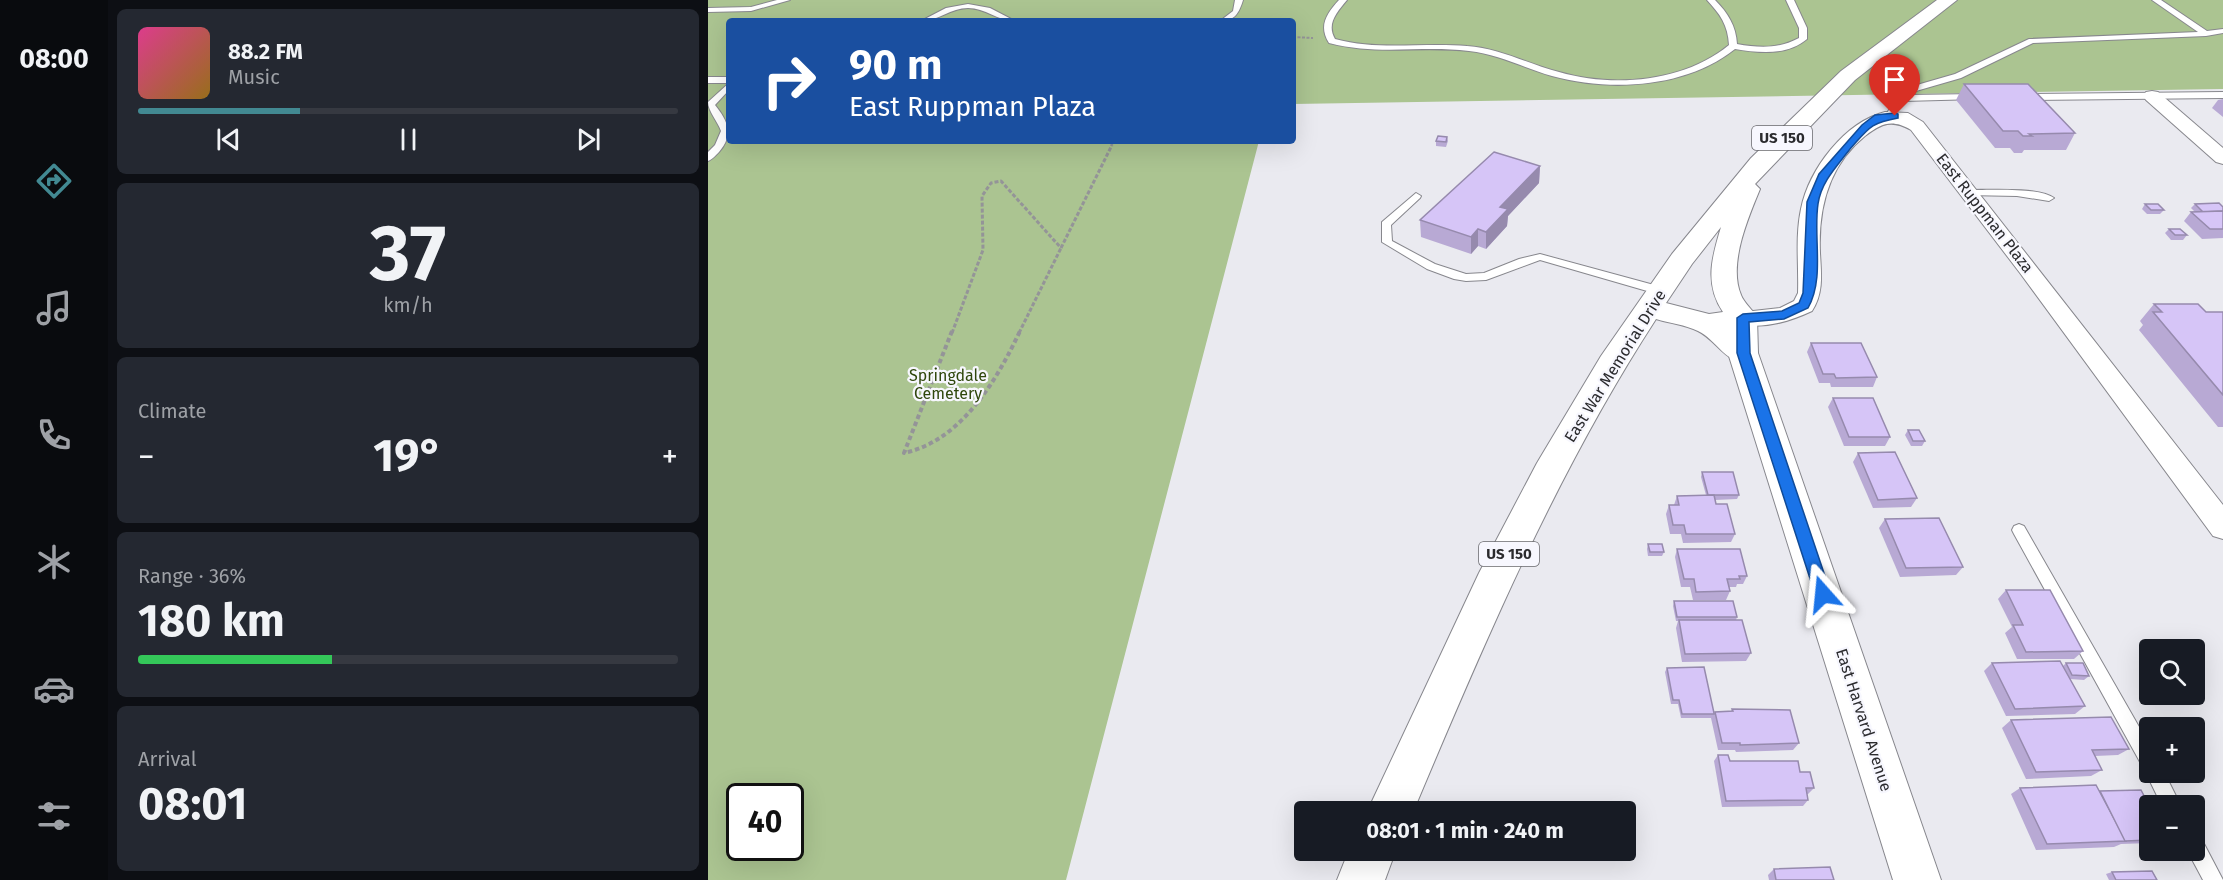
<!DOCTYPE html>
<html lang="en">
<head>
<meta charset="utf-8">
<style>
  body { margin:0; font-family:"Fira Sans",sans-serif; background:#242831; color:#f1f3f6; height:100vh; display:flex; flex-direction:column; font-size:22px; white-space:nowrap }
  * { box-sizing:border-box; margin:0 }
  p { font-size:20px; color:#9ea1a6 }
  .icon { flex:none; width:33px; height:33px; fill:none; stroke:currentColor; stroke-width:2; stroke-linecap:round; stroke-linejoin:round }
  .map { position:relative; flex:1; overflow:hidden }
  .panel { display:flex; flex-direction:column; gap:9px; padding:9px; background:#0d0f14; width:600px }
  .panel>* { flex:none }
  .hud { position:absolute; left:18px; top:18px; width:570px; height:126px; border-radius:6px; box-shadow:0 6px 24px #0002; background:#1a4fa0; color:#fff; overflow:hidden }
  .fabs { position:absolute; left:1431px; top:639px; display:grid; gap:12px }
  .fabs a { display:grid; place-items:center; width:66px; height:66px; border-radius:6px; background:#171b24; box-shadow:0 6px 24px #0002; font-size:30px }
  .speed { position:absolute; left:18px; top:783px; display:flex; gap:12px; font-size:30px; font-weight:700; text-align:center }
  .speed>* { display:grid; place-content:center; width:78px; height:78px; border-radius:50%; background:#171b24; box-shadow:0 6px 24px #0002; line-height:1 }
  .speed .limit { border:3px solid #111; border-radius:9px; background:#fff; color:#111 }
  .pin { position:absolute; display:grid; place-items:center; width:51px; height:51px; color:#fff; margin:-62px -26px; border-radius:50% 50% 50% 0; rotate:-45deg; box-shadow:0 0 6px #0007 }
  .pin .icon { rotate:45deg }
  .me { position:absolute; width:66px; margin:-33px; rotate:342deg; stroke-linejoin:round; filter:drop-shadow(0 0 4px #0008) }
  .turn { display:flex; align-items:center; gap:21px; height:126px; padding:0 24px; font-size:27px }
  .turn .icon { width:78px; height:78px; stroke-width:2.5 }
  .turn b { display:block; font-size:42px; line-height:51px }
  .big { font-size:45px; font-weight:700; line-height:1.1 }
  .panel .widget { flex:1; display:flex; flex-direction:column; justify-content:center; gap:9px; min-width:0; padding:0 21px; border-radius:9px; background:#242831 }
  .panel .dial { align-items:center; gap:0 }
  .dial b { font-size:78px; line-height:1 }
  .song { display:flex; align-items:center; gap:18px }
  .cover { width:72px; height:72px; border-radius:9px; background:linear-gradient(135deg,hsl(330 70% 55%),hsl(40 70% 35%)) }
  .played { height:6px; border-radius:3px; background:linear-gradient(90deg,#428992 30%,#363941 30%) }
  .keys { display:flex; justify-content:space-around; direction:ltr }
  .heat { display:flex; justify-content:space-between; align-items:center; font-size:33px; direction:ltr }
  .charge { height:9px; border-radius:4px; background:linear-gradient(90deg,#34c759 36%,#363941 0) }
  .trip { position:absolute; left:586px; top:801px; width:342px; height:60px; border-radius:6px; background:#171b24; box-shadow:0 6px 24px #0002; font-weight:700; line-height:60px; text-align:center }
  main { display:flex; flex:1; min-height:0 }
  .tab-bar { display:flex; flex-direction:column; width:108px; justify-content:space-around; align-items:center; background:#090b0e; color:#9ea1a6 }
  .tab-bar .icon { width:42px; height:42px }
  .tab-bar .on { color:#428992 }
  .tab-bar b { font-size:27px; color:#f1f3f6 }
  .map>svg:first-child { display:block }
  .green { fill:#abc491; fill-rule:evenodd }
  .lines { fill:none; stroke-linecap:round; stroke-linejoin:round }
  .lane-casing { stroke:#87878d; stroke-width:2 }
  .street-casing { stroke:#87878d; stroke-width:2 }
  .secondary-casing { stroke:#87878d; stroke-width:2 }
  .highway-casing { stroke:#87878d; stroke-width:2 }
  .path-far2 { stroke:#949498; stroke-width:2; stroke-dasharray:3 1.5; stroke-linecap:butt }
  .path-far1 { stroke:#949498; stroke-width:3; stroke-dasharray:4 2; stroke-linecap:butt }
  .path { stroke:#949498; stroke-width:4; stroke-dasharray:4.5 3; stroke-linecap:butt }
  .lane { fill:#fff; fill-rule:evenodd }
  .street { fill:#fff; fill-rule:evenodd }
  .secondary { fill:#fff; fill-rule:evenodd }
  .highway { fill:#fff; fill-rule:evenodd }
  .wall { fill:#b8a9d4 }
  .shaded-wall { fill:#968aad }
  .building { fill:#d6c5f7; stroke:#968aad; stroke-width:1.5 }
  .route { fill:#1a73e8; stroke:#114b97; stroke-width:1.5 }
  .labels { text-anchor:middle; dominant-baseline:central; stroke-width:4.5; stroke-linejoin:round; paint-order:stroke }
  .shield { fill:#f7f7fe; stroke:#68686c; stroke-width:1.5 }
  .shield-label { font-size:15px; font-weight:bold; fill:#2b2b2e }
  .street-label { font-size:16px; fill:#2b2b2e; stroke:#f7f7fe }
  .park-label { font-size:16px; fill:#2f470c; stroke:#f7f7fe }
</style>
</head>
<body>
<main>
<nav class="tab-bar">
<b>08:00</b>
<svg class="icon on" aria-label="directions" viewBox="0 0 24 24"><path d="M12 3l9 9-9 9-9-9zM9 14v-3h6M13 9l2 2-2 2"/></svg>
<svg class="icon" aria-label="music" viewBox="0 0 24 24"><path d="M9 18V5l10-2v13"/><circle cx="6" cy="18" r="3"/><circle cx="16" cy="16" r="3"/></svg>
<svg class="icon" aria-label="phone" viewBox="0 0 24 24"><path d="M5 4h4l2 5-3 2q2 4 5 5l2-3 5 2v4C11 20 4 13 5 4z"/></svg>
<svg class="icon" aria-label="climate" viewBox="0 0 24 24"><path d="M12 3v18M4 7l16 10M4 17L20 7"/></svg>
<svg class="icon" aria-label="car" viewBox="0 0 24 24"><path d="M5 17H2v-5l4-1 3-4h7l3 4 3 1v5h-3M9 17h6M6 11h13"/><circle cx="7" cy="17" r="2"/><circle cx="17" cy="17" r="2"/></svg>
<svg class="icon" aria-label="filters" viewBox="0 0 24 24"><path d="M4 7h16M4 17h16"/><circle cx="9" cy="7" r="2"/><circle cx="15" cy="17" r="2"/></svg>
</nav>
<section class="panel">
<div class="widget">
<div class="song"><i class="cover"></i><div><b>88.2 FM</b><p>Music</p></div></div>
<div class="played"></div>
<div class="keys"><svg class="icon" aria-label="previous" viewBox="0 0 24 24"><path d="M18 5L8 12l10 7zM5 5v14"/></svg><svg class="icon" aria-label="pause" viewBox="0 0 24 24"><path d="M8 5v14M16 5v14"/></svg><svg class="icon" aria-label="next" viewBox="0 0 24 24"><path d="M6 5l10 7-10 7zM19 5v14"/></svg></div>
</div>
<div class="widget dial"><b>37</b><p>km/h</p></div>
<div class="widget"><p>Climate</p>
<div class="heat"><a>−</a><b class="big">19°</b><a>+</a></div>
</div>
<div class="widget"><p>Range · 36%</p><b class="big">180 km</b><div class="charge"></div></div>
<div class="widget"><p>Arrival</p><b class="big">08:01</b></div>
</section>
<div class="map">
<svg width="1515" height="880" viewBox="0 0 1515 880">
  <rect width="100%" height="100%" fill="#eaeaf0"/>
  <path class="green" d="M0 0H1515V89L585 104V21H21V141H551L358 880H0ZM32 796H82V848H32Z"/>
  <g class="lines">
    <g class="lane-casing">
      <g id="lane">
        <path d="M69 0H82L43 11 0 12V8L43 7Z"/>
        <path d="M527 0H535C531 13 527 21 512 21L525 11Z"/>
        <path d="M631 0H639C629 12 618 24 627 39 671 51 714 42 759 46 791 48 820 64 851 72 906 88 976 82 1021 45 1020 25 1012 14 999 0H1007C1020 13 1028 26 1029 44 1051 48 1071 49 1091 38V28L1078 0H1086L1099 28V39C1079 56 1051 53 1027 49 978 88 903 92 844 76 816 68 790 54 761 51 712 45 672 56 621 43 610 26 619 13 631 0Z"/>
        <path d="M1444 0H1453L1499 31 1515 29V33L1498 36 1325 43 1253 78 1208 91 1202 95 1268 94 1272 97 1271 99 1195 101 1185 117 1178 115 1189 96 1202 87 1247 74 1321 39 1490 32Z"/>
        <path d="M260 4 282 8 307 21C290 21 277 8 260 8 243 8 230 21 213 21L238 8Z"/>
        <path d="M0 77H21V90L7 105C20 121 26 135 11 152 7 156 5 159 0 161V152L7 145 13 131C10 122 0 111 0 102L21 83H0Z"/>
        <path d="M1515 92V98L1314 100 1310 97 1314 94Z"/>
        <path d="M1262 190C1281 190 1331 187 1346 198L1341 201 1309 196 1258 195V191Z"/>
        <path d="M708 193 713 196 712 198 683 225 684 241 727 264 758 274 776 273 811 259 832 254 957 288 959 291 953 295 832 260 778 280 758 281 746 279 719 269 674 242V222Z"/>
        <path d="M1311 524 1316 526 1442 746V772H1456L1473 806H1454L1437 771 1306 534 1304 530 1306 526Z"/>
        <path d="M1486 836 1493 838 1515 880H1495L1479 850H1486Z"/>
      </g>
    </g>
    <g class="street-casing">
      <g id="street">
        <path d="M1444 91 1450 92 1515 148V164L1508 162 1438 100 1435 96 1438 92Z"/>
        <path d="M1177 112 1200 113 1215 122 1515 505V539L1505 536 1312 273 1203 130C1184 119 1174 123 1157 136 1121 165 1110 208 1112 253 1113 273 1116 293 1104 311 1081 322 1052 330 1027 323L1023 318 1027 313 1072 308 1086 301 1090 293C1091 265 1087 237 1093 209 1101 169 1137 122 1177 112Z"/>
      </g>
    </g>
    <g class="secondary-casing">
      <path id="secondary" d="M1035 309 1045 311 1049 318 1050 353 1233 880H1185L1020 353 1021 318 1025 311Z"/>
    </g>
    <g class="highway-casing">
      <g id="highway">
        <path d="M1229 0H1249L1147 80 1047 184 1052 189C1040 218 1020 264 1033 295 1036 303 1045 310 1049 318L1045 325 1026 329 1046 346 1050 353 1046 360C1018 368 1011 341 990 331 978 325 961 323 948 319 848 473 776 643 705 812H659L771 573 829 463 893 356 964 254 1043 158 1133 71ZM1013 227C1004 257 996 284 1015 312L1001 314 958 303 984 264Z"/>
        <path d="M641 850H688L677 880H629Z"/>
      </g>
    </g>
    <g class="path-far2">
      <path d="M585 37 605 38"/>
      <path d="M403 146 406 141"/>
    </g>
    <g class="path-far1">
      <path d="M353 248 404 145"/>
      <path d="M244 333 275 250 274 196 283 183 293 181 353 248"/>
      <path d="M311 333 353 248"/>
    </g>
    <path class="path" d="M244 331 196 453C253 441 289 380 312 331"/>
    <use href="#lane" class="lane"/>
    <use href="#street" class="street"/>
    <use href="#secondary" class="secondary"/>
    <use href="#highway" class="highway"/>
  </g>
  <g class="wall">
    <path d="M1256 84 1367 133 1358 150H1316L1314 153H1306L1302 148H1287L1248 100Z"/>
    <path d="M1515 99V117L1504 108 1510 100Z"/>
    <path d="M739 137 740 141 738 147 728 146V141Z"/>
    <path d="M832 166 831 183 800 216 799 226 778 249 770 246 763 254 713 237 712 220Z"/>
    <path d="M1437 204 1456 210 1452 214H1439L1434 209Z"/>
    <path d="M1487 204 1515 207V238L1494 239 1476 221 1483 212H1487L1483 208Z"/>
    <path d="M1461 229 1479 235 1475 240H1463L1457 233Z"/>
    <path d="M1446 304 1498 312H1515V427H1510L1431 330 1435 325 1432 321Z"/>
    <path d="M1103 343 1169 377 1165 387H1123L1122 383H1111L1099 352Z"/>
    <path d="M1125 398 1182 437 1177 446H1136L1120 407Z"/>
    <path d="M1200 430 1217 441 1214 446H1203L1197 435Z"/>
    <path d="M1150 453 1209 498 1203 507 1165 508 1145 462Z"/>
    <path d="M994 472 1031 495 1029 499 1007 500 1008 504 1027 534 1023 542 975 543 973 534H962L958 514 961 505H966L969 496 998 495 993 477Z"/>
    <path d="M1177 519 1255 567 1248 575 1192 577 1171 528Z"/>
    <path d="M940 544 956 552 954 556H940L939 549Z"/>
    <path d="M969 549 1039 576 1035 584H1029L1028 587H1021L1022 591 1018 600H985L982 587H973L967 557Z"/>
    <path d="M1298 590 1375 651 1366 659H1309L1297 633 1304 627 1290 599Z"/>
    <path d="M966 601 1029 617 1028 620 1043 653 1038 661 974 662 968 628 970 621H968L965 606Z"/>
    <path d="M1284 663 1355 666 1358 663 1381 676 1376 680 1362 679 1377 706 1367 714 1298 716 1276 671Z"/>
    <path d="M959 668 1006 713 1007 712 1023 711 1024 709 1091 743 1085 750 1028 752 1027 750H1010L1003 718H973L970 704H963L957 672Z"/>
    <path d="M1303 720 1421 749 1410 755 1387 756 1394 770 1383 776 1318 779 1294 728Z"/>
    <path d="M1010 755 1022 761 1092 772 1106 788 1100 794H1099L1100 800 1095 806 1014 807 1006 761Z"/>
    <path d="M1312 788 1392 791 1442 807V843L1413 844 1406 847 1328 850 1303 794Z"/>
    <path d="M1066 869 1126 880H1061L1060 875Z"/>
    <path d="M1404 872 1449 880H1401L1398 874Z"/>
  </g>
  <g class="shaded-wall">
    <path d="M832 166 831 183 800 216 799 226 778 249V232L792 207Z"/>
    <path d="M770 229V246L763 254V237Z"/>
  </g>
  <g class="building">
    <path d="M1256 84H1320L1367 133 1321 134 1324 136H1315L1310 131H1295Z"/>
    <path d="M730 136 739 137 738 142 728 141Z"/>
    <path d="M786 152 832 166 792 207 800 209 778 232 770 229 763 237 712 220Z"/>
    <path d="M1511 203 1515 207V211L1495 212 1487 204Z"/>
    <path d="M1437 204H1450L1456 210H1443Z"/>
    <path d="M1515 211V229H1502L1483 212Z"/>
    <path d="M1461 229H1472L1479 235H1467Z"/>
    <path d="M1446 304H1490L1498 312H1515V395L1445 312H1454Z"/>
    <path d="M1103 343H1153L1169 377 1128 378 1126 374H1115Z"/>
    <path d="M1125 398H1165L1182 437H1141Z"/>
    <path d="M1200 430H1211L1217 441H1205Z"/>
    <path d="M1187 452 1209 498 1170 500 1150 453Z"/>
    <path d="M994 472H1025L1031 495H1000Z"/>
    <path d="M1006 495 1008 504H1019L1027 534H978L976 525H965L961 505H971L969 496Z"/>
    <path d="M1231 518 1255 567 1198 568 1177 519Z"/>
    <path d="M940 544H954L956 552H942Z"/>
    <path d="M969 549H1032L1039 576H1031L1032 579H1019L1022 591 988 592 986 579H976Z"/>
    <path d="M1298 590H1342L1375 651 1318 652 1305 625H1315Z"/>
    <path d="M966 601H1025L1029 617H969Z"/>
    <path d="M971 620H1034L1043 653 977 654Z"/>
    <path d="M1352 661 1377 706 1307 709 1284 663Z"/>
    <path d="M1358 663H1375L1381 676 1364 675Z"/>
    <path d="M996 667 1006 713V714H974L971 700H965L959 668Z"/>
    <path d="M1024 709 1082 710 1091 743 1032 745V743H1014L1007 712 1025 711Z"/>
    <path d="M1403 717 1421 749 1384 750 1394 770 1328 772 1303 720Z"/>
    <path d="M1010 755H1020L1022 761H1090L1092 772H1102L1106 788H1098L1100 800 1018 801Z"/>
    <path d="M1388 785 1418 841 1339 844 1312 788Z"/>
    <path d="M1433 790 1442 807V840L1417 841 1392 791Z"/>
    <path d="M1122 867 1126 880H1068L1066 869Z"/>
    <path d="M1444 871 1449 880H1408L1404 872Z"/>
  </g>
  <path class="route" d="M1187 113 1190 114V118C1162 123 1161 128 1142 149 1129 166 1113 182 1110 204 1105 237 1117 278 1100 308L1076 319 1041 322 1042 353 1123 594 1120 599H1109L1107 594 1029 353V318L1035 314 1074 311 1091 303 1095 293 1099 202 1111 174 1154 125 1167 115Z"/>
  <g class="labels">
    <g class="shield">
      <rect x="1044" y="126" width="60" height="24" rx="4.5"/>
      <rect x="771" y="542" width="60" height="24" rx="4.5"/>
    </g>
    <g class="shield-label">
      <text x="1074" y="138">US 150</text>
      <text x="801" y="554">US 150</text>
    </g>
    <g class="street-label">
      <text transform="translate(1277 213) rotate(52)">East Ruppman Plaza</text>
      <text transform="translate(907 366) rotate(-58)">East War Memorial Drive</text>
      <text transform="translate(1156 720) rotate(72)">East Harvard Avenue</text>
    </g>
    <g class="park-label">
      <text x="240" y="375">Springdale<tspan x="240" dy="18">Cemetery</tspan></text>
    </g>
  </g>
</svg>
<div class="fabs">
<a><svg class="icon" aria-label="search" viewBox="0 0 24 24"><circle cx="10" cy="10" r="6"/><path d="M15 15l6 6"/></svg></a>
<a>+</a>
<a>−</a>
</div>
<div class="speed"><div class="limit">40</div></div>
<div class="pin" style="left:1187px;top:116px;background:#d93025"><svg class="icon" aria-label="arrive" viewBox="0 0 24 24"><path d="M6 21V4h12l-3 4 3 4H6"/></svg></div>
<svg class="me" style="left:1115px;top:594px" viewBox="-20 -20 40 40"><path d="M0-17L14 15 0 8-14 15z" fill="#1a73e8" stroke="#fff" stroke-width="4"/></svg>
<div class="trip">08:01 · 1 min · 240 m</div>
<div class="hud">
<div class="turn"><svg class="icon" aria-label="right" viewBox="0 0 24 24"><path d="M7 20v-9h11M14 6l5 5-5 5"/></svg><div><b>90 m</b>East Ruppman Plaza</div></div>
</div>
</div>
</main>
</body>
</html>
